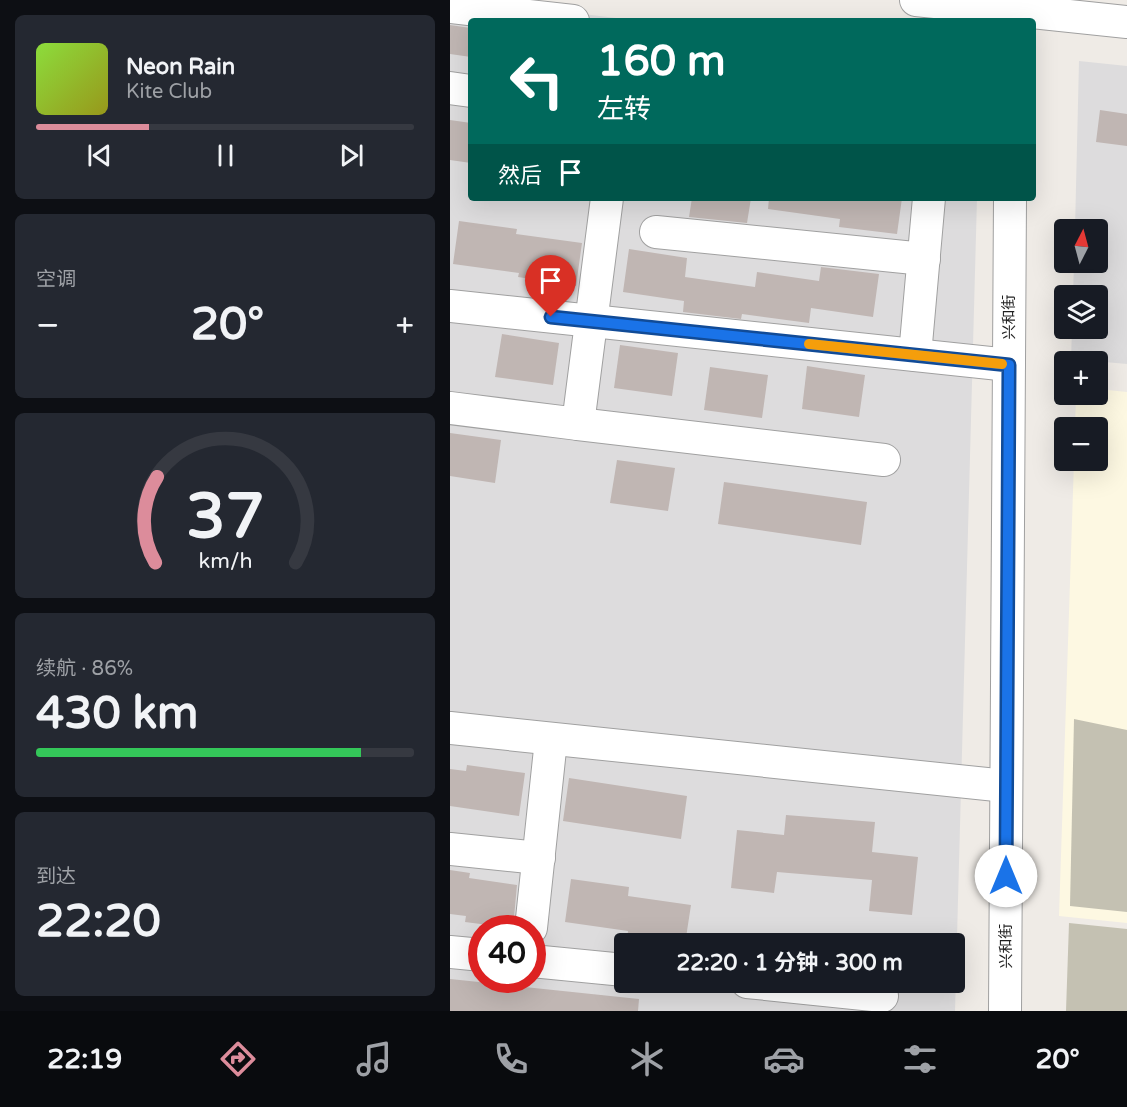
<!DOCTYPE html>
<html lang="zh">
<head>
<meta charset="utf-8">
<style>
  body { margin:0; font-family:"Varela Round","Noto Sans SC",sans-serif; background:#242831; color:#f1f3f6; height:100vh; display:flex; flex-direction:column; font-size:22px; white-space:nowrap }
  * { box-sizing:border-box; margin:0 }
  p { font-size:20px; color:#9ea1a6 }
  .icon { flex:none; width:33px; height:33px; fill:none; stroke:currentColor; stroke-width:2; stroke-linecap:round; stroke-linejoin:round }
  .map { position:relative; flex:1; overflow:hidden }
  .side { display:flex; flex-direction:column; gap:15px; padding:15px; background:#0d0f14; width:450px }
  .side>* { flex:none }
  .banner { position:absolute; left:18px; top:18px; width:568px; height:183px; border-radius:6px; box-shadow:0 6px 24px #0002; background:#00695c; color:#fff; overflow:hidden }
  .needle { width:39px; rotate:6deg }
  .buttons { position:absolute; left:604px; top:219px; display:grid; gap:12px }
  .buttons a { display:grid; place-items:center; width:54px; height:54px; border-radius:6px; background:#171b24; box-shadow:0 6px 24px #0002; font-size:30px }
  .speed { position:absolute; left:18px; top:915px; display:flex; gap:12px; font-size:30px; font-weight:700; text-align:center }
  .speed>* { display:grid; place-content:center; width:78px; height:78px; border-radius:50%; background:#171b24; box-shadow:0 6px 24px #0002; line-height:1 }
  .speed .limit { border:9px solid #d22; background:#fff; color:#111 }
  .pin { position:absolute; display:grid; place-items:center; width:51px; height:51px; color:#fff; margin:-62px -26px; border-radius:50% 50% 50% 0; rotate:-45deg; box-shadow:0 0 6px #0007 }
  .pin .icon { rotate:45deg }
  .me { position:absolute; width:66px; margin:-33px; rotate:0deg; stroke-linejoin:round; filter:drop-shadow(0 0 4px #0008) }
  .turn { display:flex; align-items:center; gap:21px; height:126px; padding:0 30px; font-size:27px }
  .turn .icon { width:78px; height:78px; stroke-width:2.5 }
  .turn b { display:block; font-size:42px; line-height:51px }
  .then { display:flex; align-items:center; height:57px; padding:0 30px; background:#0003; gap:12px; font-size:22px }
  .big { font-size:45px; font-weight:700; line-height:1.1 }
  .side .widget { flex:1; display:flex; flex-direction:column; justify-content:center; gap:9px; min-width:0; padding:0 21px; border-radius:9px; background:#242831 }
  .side .dial { align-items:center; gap:0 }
  .dial svg { height:156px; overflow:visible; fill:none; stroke:#363941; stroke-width:7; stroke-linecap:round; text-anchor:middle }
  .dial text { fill:#f1f3f6; stroke:none }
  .song { display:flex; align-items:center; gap:18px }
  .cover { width:72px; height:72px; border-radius:9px; background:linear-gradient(135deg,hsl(90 70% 55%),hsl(60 70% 35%)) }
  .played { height:6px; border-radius:3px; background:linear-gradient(90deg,#dc8c9b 30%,#363941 30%) }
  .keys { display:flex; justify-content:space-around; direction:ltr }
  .heat { display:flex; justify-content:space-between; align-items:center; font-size:33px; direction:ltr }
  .charge { height:9px; border-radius:4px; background:linear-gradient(90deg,#34c759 86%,#363941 0) }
  .trip { position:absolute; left:164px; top:933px; width:351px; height:60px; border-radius:6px; background:#171b24; box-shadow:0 6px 24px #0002; font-weight:700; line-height:60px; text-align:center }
  .tabs { display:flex; height:96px; justify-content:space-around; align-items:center; background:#090b0e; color:#9ea1a6 }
  .tabs .icon { width:42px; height:42px }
  .tabs .on { color:#dc8c9b }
  .tabs b { font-size:27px; color:#f1f3f6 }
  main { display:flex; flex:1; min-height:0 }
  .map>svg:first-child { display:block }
  .residential { fill:#dddcdd; fill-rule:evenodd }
  .education { fill:#fdf8e2 }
  .construction { fill:#c4c1b2 }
  .building { fill:#c0b6b3 }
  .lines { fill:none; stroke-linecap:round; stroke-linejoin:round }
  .minor-casing { stroke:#a0a0a0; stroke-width:34 }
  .minor { stroke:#fff; stroke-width:32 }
  .route-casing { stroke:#114b97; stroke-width:15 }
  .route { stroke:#1a73e8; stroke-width:10 }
  .slow { stroke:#f59e0b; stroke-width:10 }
  .labels { text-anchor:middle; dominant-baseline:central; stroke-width:5; stroke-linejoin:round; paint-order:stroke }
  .street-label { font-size:15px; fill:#1f1f1f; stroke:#fff }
</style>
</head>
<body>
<main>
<section class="side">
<div class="widget">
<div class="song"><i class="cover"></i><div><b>Neon Rain</b><p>Kite Club</p></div></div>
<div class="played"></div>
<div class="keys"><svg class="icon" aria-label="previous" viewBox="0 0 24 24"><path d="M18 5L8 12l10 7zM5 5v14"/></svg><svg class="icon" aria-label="pause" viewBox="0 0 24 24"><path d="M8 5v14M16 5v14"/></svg><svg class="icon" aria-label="next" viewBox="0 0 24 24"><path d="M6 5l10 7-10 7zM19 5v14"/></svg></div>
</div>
<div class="widget"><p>空调</p>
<div class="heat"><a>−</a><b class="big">20°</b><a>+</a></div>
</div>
<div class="widget dial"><svg viewBox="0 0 100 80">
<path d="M14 69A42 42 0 1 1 86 69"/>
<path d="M14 69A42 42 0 0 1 15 25" stroke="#dc8c9b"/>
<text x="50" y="56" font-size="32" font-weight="700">37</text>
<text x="50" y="72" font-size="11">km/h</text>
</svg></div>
<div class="widget"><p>续航 · 86%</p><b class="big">430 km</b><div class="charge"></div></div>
<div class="widget"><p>到达</p><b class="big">22:20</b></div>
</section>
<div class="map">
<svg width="677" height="1011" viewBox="0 0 677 1011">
  <rect width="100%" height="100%" fill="#efebe6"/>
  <g class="residential">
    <path d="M0 0H17L191 21H21V198H527L505 1011H0ZM32 928H82V980H32ZM174 944H504V982H174Z"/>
    <path d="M629 61 677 66V364L621 359 622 329 648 328V296L623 295 624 263 648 262V230L625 229Z"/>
  </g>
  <path class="education" d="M648 389 677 392V923L609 916 624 461 648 460V428L625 427 626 395 648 394Z"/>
  <g class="construction">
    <path d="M624 719 677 730V912L620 906Z"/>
    <path d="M619 923 677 929V1011H616Z"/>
  </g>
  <g class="building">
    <path d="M0 25 21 28V57L0 54Z"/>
    <path d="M650 110 677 114V146L646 142Z"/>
    <path d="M0 120 21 123V163L0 160Z"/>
    <path d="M242 198H301L297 223 239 217Z"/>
    <path d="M319 198H452L447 234 389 227 390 219 318 209Z"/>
    <path d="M9 221 67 229 66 234 132 243 126 286 68 277 69 273 3 264Z"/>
    <path d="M179 249 237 258 235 277 305 287 307 272 369 281 371 267 429 274 423 317 361 308 359 323 292 314 291 319 233 312 234 301 173 292Z"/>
    <path d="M52 334 109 343 103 385 45 377Z"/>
    <path d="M170 345 228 353 222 396 164 388Z"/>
    <path d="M357 366 415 375 409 417 352 409Z"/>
    <path d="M260 367 318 375 312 418 254 410Z"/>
    <path d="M0 433 51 440 45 483 0 476Z"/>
    <path d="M167 460 225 468 218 511 160 503Z"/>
    <path d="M274 482 417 502 411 545 268 524Z"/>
    <path d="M17 765 75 773 69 816 0 806V769L16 771Z"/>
    <path d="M119 778 237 796 231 839 113 821Z"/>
    <path d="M336 815 425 822 422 852 468 857 462 915 419 911 422 880 327 872 324 893 281 888 287 830 334 835Z"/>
    <path d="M0 870 20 873 19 878 67 885 63 928 15 922 16 916 0 914Z"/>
    <path d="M121 879 179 887 178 896 241 905 235 944H203L177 940 178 931 115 922Z"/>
    <path d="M0 979 189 999 188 1011H0Z"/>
  </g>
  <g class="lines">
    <g class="minor-casing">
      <g id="minor">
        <path d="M466 0 677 22"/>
        <path d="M0 7 123 21"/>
        <path d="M0 88 21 91"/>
        <path d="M206 232 474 259"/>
        <path d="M0 306 559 365"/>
        <path d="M465 355 479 198"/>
        <path d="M0 408 128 424 157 198"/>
        <path d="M128 424 434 460"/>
        <path d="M0 728 556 786"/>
        <path d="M0 849 89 858"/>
        <path d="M81 928 101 740"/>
        <path d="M0 952 32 955"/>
        <path d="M82 961 174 970"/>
        <path d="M297 982 432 996"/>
        <path d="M555 1011 560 198"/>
      </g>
    </g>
    <use href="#minor" class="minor"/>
  </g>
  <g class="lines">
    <g class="route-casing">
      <path id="route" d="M101 317 559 365 556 876"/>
    </g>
    <use href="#route" class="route"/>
    <path class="slow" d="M359 344 552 364"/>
  </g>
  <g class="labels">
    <g class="street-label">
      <text transform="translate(559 317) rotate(-90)">兴和街</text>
      <text transform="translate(556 946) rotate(-90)">兴和街</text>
    </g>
  </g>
</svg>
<div class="buttons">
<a><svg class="needle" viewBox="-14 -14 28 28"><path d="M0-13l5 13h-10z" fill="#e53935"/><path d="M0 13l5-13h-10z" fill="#9ea1a6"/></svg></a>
<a><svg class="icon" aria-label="layers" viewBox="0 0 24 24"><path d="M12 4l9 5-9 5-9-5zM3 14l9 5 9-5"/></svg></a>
<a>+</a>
<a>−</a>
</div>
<div class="speed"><div class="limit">40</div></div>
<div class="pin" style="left:101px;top:317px;background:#d93025"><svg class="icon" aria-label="arrive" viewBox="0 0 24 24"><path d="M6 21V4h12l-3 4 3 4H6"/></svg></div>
<svg class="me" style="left:556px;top:876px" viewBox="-20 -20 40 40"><circle r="19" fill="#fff"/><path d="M0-13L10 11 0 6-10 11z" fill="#1a73e8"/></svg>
<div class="trip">22:20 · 1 分钟 · 300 m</div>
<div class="banner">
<div class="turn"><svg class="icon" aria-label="left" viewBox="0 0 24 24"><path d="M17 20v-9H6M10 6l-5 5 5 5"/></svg><div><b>160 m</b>左转</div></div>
<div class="then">然后<svg class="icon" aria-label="arrive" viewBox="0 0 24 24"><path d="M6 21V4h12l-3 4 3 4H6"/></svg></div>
</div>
</div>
</main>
<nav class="tabs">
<b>22:19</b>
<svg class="icon on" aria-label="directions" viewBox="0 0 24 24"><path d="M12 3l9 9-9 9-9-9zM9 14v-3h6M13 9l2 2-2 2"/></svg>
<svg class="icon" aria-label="music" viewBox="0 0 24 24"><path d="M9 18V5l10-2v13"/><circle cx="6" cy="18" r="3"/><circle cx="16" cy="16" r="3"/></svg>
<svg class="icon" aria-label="phone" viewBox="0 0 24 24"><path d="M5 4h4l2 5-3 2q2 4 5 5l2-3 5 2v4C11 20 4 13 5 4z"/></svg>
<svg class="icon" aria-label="climate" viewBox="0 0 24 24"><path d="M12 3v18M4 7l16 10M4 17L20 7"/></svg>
<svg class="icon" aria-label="car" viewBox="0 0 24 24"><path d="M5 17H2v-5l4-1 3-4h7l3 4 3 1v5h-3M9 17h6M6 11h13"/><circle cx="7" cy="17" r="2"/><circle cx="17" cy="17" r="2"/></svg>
<svg class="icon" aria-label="filters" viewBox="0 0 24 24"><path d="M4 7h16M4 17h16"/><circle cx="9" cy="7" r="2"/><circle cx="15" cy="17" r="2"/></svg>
<b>20°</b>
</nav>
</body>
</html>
